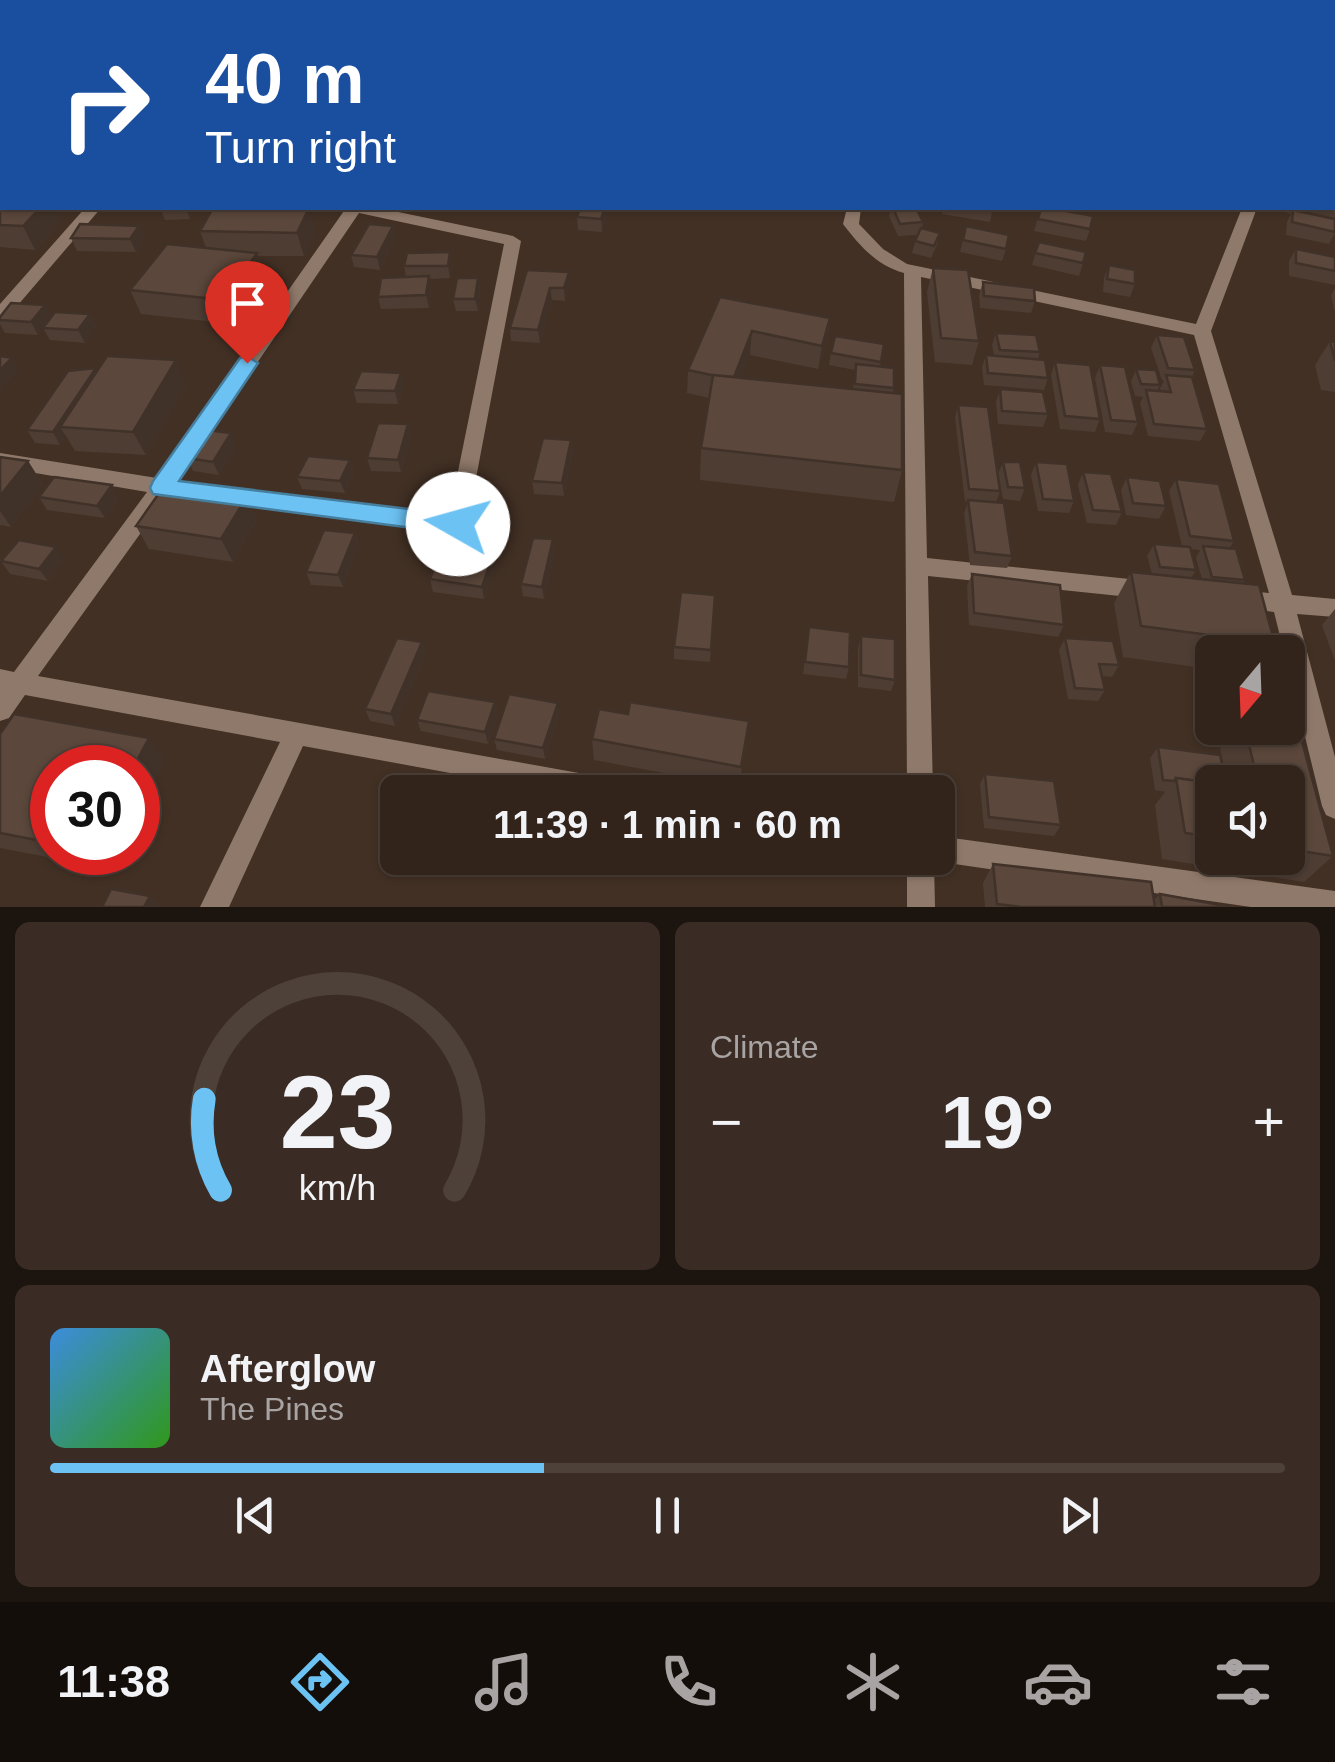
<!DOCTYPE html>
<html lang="en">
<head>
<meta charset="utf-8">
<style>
  body { margin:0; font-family:Arial,sans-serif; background:#3a2c24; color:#f1f3f6; height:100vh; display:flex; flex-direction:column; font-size:38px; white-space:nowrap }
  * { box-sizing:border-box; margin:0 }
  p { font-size:32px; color:#a8a4a3 }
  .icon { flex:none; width:55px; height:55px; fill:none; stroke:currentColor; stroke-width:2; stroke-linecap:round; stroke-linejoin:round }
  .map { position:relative; height:907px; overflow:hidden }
  .panel { display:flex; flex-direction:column; gap:15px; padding:15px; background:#1c140f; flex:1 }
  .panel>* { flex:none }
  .guide { position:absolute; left:0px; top:0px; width:1335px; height:210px; box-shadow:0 2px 8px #0004,0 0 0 2px #4d413a; background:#1a4fa0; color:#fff; overflow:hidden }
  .needle { width:65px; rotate:199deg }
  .buttons { position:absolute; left:1195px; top:635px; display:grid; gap:20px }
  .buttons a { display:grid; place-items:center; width:110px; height:110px; border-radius:15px; background:#32241b; box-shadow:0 2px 8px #0004,0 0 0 2px #4d413a; font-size:50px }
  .speed { position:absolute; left:30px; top:745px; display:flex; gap:20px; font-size:50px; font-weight:700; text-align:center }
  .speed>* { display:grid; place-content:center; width:130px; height:130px; border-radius:50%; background:#32241b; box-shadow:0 2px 8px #0004,0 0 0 2px #4d413a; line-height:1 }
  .speed .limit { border:15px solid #d22; background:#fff; color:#111 }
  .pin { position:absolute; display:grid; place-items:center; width:85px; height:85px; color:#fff; margin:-102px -42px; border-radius:50% 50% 50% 0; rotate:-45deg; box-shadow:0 0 10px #0007 }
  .pin .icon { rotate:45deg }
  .me { position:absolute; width:110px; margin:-55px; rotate:277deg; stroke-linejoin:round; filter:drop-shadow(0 0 8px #0008) }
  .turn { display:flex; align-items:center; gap:35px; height:210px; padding:0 40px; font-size:45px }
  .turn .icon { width:130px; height:130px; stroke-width:2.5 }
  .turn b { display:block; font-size:70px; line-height:85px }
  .big { font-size:75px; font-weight:700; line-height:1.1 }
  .panel .tile { flex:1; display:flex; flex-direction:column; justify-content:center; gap:15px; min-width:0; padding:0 35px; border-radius:15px; background:#3a2c24 }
  .panel .dial { align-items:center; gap:0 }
  .dial svg { height:260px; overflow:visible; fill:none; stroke:#4d413a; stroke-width:7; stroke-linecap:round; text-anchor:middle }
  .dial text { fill:#f1f3f6; stroke:none }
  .song { display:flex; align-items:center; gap:30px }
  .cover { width:120px; height:120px; border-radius:15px; background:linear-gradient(135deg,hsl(210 70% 55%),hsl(110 70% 35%)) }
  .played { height:10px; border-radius:5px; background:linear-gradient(90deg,#6cc2f3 40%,#4d413a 40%) }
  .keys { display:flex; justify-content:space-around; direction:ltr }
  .heat { display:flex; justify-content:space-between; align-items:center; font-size:55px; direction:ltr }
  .panel .tiles { flex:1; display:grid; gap:15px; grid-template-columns:1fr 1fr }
  .tile:last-child { grid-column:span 2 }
  .trip { position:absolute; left:380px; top:775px; width:575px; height:100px; border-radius:15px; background:#32241b; box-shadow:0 2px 8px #0004,0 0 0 2px #4d413a; font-weight:700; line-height:100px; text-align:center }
  .menu { display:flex; height:160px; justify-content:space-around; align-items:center; background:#140e0b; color:#a8a4a3 }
  .menu .icon { width:70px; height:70px }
  .menu .on { color:#6cc2f3 }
  .menu b { font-size:45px; color:#f1f3f6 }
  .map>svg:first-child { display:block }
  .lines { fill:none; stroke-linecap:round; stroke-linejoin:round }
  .street { fill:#8f796a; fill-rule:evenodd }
  .wall { fill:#4e3d33; fill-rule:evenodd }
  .shaded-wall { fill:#403229 }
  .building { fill:#5b473b; stroke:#403229; stroke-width:2.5 }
  .route { fill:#6cc2f3; stroke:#467e9e; stroke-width:2.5 }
</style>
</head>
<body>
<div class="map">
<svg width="1335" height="907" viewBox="0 0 1335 907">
  <rect width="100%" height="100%" fill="#423024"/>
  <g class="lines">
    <g class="street">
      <path d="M906 0H918L919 2H907Z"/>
      <path d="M1278 0H1290L1291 2H1279Z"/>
      <rect x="1332" y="151" width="3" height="8"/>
      <path d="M85 208H101L6 319 0 321V304Z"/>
      <path d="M346 208H379L513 236 521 241 466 531 458 533 219 503 212 501 209 495 212 489 219 487 449 516 504 244 359 213 177 481 192 484 195 490 192 496 168 495 38 676 618 780 627 783 631 792H554L303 746 229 907H200L280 742 25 695 9 718 0 721V669L14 672 147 492 0 467V453L157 478Z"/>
      <path d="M847 208H861L859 224 883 249 907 264 1196 324 1242 208H1257L1211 331 1292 595 1335 599V617L1297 614 1335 757V819L1326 815 1322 806 1288 667V652H1284L1274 612 1229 606 1226 599 1229 592 1237 590 1269 593 1194 335 921 277 927 558 1149 581 1157 584 1160 590 1157 596 1149 599 928 576 933 792H907L904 273C876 265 860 246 843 224Z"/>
      <path d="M938 836 1335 891V907H1251L934 861 935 907H907V858H938Z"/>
    </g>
  </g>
  <g class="wall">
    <path d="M0 0H38V1L67 0 68 2H2V10L0 9Z"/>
    <path d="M139 0H165L162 2H140Z"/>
    <path d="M271 0H303L301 2H271Z"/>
    <path d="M349 0H393L394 2H321H350Z"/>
    <path d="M691 0H713L711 2H691Z"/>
    <path d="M738 0H756L755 2Z"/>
    <rect x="827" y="0" width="49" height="2"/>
    <path d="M1191 0H1225L1224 2H1193Z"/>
    <path d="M1310 0H1335V48L1332 47V2H1311Z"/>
    <path d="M2 177V208L62 219 35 250 0 247V179Z"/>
    <path d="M1335 194V233L1329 244 1286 235 1287 222 1291 214 1277 210 1278 208H1332Z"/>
    <path d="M160 208H192L194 211 190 219 165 220Z"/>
    <path d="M580 208H609L602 232 578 230 577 217Z"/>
    <path d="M890 208H916L923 222 922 228 940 233 937 245 931 258 912 253 917 235 898 236 889 216Z"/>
    <path d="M943 208H993L990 222 942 214Z"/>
    <path d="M1041 208 1090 229 1086 241 1034 231Z"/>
    <path d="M139 226 145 238 136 252 77 251 71 238Z"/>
    <path d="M966 226 1006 249 1002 261 960 252Z"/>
    <path d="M200 231H316L304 256H258L265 276 233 324 141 314 130 290 206 248Z"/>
    <path d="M396 238 380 270 354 267 351 255Z"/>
    <path d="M1039 242 1083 263 1079 276 1032 265Z"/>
    <path d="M1296 249 1335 257V285L1289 276V261Z"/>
    <path d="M450 252 453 264 450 278 429 279 431 288 429 308 381 309 378 297 406 277 404 266Z"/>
    <path d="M1109 265 1135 284 1130 297 1103 292 1104 278Z"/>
    <path d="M933 268 979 341 972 365 935 362 927 292Z"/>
    <path d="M527 270 570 285 565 301 552 300 540 343 511 341 510 328Z"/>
    <path d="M478 278 480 290 478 311H456L453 299Z"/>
    <path d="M983 282 1035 301 1031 313 980 308 979 295Z"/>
    <path d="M1335 288V310H1334L1331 295Z"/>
    <path d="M720 297 830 318 827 342 818 369 750 355 741 378 853 389 855 370 829 365 831 353 884 344 880 367 894 388 893 393 902 470 894 502 700 480 701 448 709 398 687 393 688 370Z"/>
    <path d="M90 314 96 327 85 343 50 340 43 328 38 335 5 333 0 324V317H51Z"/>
    <path d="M996 333 1040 352 1038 359 1048 378 1044 390 984 385 982 367 986 355H994L992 345Z"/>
    <path d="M1157 335 1195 370 1192 377 1207 429 1200 441 1148 436 1140 403 1143 397 1135 396 1131 382 1136 369 1160 385 1157 391H1161L1160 388 1164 381 1162 380 1151 348Z"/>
    <path d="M1330 341 1335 342V392L1321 390 1315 365Z"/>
    <path d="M1055 362 1100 419 1095 432 1060 429 1051 375Z"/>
    <path d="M1100 365 1138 422 1132 435 1105 432 1095 378Z"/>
    <path d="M98 371 187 384 146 455 75 451 66 436 60 445 35 443 27 430Z"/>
    <path d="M404 386 398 404 357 403 353 390Z"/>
    <path d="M1000 389 1048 414 1043 427 998 424 996 402Z"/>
    <path d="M958 405 1000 491 996 503 1012 556 1007 568 970 565 964 513 968 502 965 501 955 418Z"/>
    <path d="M408 424 412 437 401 472 371 471 367 458Z"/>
    <path d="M571 440 573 452 564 496 534 494 532 481Z"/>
    <path d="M237 446 219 475 193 471 187 458Z"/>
    <path d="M0 457 28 461 43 485 11 527 0 525Z"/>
    <path d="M350 460 354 472 345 493 302 489 297 477Z"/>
    <path d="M1003 462 1025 488 1020 501 1003 499 998 474Z"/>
    <path d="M1036 462 1074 501 1069 513 1038 511 1031 475Z"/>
    <path d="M1083 472 1122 512 1116 525 1087 523 1078 485Z"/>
    <path d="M1127 477 1166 506 1159 519 1126 515 1121 490Z"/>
    <path d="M1176 479 1234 541 1230 548 1245 580 1243 584 1277 652H1212V712L1203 668 1123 657 1114 603 1131 572 1152 574 1147 556 1154 544 1182 546 1169 491ZM1190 549 1200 550 1196 558 1202 579 1191 578 1196 570Z"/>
    <path d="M39 497 119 498 105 518 47 510Z"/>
    <path d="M246 498 256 521 233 562 149 549 136 526Z"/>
    <path d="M355 533 359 545 343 587 311 585 306 572Z"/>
    <path d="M555 552 544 599 523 596 521 584Z"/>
    <path d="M64 560 48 581 10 574 1 561Z"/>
    <path d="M491 561 493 573 484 599 433 592 430 579Z"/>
    <path d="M972 574 1064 625 1058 637 969 625 967 586Z"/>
    <path d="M715 595 710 662 674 659V647Z"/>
    <path d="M1335 609V661L1322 625Z"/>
    <path d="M809 627 849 667 846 679 803 674Z"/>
    <path d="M861 636 895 680 891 691 858 687V648Z"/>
    <path d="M1065 638 1119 665 1112 677 1102 676 1105 690 1098 701 1068 699 1059 650Z"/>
    <path d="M422 642 426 654 395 726 370 721 365 709Z"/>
    <path d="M495 702 498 714 488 744 421 731 417 720Z"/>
    <path d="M559 714 545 759 497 750 494 739Z"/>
    <path d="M628 714 749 721 739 787 594 760 592 739Z"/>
    <path d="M1216 728H1288L1333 856 1304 882 1162 859 1155 805 1165 792 1155 790 1150 758 1158 747 1212 782V858H1288V782H1227Z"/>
    <path d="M0 734 165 759 138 809V768H52V852H114L105 868 0 848Z"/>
    <path d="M985 774 1061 825 1054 836 984 828 980 784Z"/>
    <path d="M650 858H739L737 876Z"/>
    <path d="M993 864 1154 900 1160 894 1231 907H985L983 883Z"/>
  </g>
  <g class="shaded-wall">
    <rect x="21" y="0" width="17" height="2"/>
    <path d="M0 32 2 36V46L0 49Z"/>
    <path d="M40 208H56L62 219 35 250 23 226Z"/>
    <path d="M186 208H192L194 211 190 219Z"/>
    <path d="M309 208 316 231 304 256 297 233Z"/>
    <path d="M605 208H609L602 232 601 219Z"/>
    <path d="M139 226 145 238 136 252 130 239Z"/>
    <path d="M393 226 396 238 380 270 377 257Z"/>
    <path d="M450 252 453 264 450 278 448 266Z"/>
    <path d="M257 253 265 276 233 324 224 300Z"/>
    <path d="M569 272 570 285 565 301 564 288Z"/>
    <path d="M429 276 431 288 429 308 426 295Z"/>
    <path d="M478 278 480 290 478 311 475 299Z"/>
    <path d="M550 288 552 300 540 343 538 330Z"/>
    <path d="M45 305 51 318 38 335 31 322Z"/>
    <path d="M90 314 96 327 85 343 78 330Z"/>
    <path d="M830 318 827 342 818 369 822 346Z"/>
    <path d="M752 331 750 355 731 403 733 379Z"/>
    <path d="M12 358 20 370 0 391V370Z"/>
    <path d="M176 360 187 384 146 455 133 432Z"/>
    <path d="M96 368 103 381 60 427 66 436 60 445 53 432Z"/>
    <path d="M401 373 404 386 398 404 395 391Z"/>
    <path d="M408 424 412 437 401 472 398 460Z"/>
    <path d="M231 433 237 446 219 475 213 462Z"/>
    <path d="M571 440 573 452 564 496 562 483Z"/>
    <path d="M350 460 354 472 345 493 340 481Z"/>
    <path d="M28 461 43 485 11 527 0 511V496Z"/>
    <path d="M112 485 119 498 105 518 97 506Z"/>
    <path d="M246 498 256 521 233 562 221 539Z"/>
    <path d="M355 533 359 545 343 587 338 575Z"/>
    <path d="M553 539 555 552 544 599 542 587Z"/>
    <path d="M56 547 64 560 48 581 39 569Z"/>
    <path d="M491 561 493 573 484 599 482 587Z"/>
    <path d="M422 642 426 654 395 726 391 714Z"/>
    <path d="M495 702 498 714 488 744 485 732Z"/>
    <path d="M558 703 559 714 545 759 543 748Z"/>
    <path d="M149 738 165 759 138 809V768H133Z"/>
    <path d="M89 852H114L105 868Z"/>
    <path d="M150 896 159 905 158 907H144Z"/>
  </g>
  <g class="building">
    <path d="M40 0H56L53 2H37Z"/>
    <path d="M324 0H328L351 2H321Z"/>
    <path d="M361 0H388L386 2Z"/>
    <path d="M429 0H449L470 2H427Z"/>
    <path d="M602 0H633L632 2H601Z"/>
    <path d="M827 0H856V2L827 1Z"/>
    <path d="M930 0H979V2H929Z"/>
    <path d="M1089 0H1130L1132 2H1090Z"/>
    <path d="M1321 0H1335V17H1332V2H1321Z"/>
    <path d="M0 193H2V208H40L23 226 0 225Z"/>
    <path d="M1332 194H1335V209L1326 208H1332Z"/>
    <path d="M213 208H309L297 233 200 231Z"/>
    <path d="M580 208H605L601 219 577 217Z"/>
    <path d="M893 208H916L923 222 900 224Z"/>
    <path d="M1041 208H1050L1093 216 1090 229 1038 219Z"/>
    <path d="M1293 210 1335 219V232L1292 222Z"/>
    <path d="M80 224 139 226 130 239 71 238Z"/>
    <path d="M369 224 393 226 377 257 351 255Z"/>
    <path d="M966 226 1009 235 1006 249 963 240Z"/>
    <path d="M921 228 940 233 934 246 915 241Z"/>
    <path d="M1039 242 1086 252 1083 263 1035 253Z"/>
    <path d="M167 244 257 253 224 300 130 290Z"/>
    <path d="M1296 249 1335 257V271L1296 263Z"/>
    <path d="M450 252 448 266H404L407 253Z"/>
    <path d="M1109 265 1135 270V284L1107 279Z"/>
    <path d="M933 268 968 270 979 341 941 338Z"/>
    <path d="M527 270 569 272 564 288H550L538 330 510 328Z"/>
    <path d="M429 276 426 295 378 297 381 278Z"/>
    <path d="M457 278H478L475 299H453Z"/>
    <path d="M983 282 1034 288 1035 301 984 296Z"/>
    <path d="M720 297 830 318 822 346 752 331 734 377 716 376 688 370Z"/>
    <path d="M11 303 45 305 31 322 0 320V317Z"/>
    <path d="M55 312 90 314 78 330 43 328Z"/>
    <path d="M996 333 1036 335 1040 352 1000 350Z"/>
    <path d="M1157 335 1184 337 1195 370 1168 368Z"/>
    <path d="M835 336 884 344 881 362 831 353Z"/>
    <path d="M1330 341 1335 342V361Z"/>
    <path d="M986 355 1045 360 1048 378 988 373Z"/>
    <path d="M0 356 12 358 0 370Z"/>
    <path d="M107 356 176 360 133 432 60 427Z"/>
    <path d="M1055 362 1090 365 1100 419 1065 416Z"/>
    <path d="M856 364 894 368V388L855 384Z"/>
    <path d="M1100 365 1125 367 1138 422 1111 420Z"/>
    <path d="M96 368 53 432 27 430 68 371Z"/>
    <path d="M1136 369 1156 370 1160 385 1141 384Z"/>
    <path d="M361 371 401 373 395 391 353 390Z"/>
    <path d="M713 375 902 394V470L701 448Z"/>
    <path d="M1166 375 1192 377 1207 429 1154 424 1146 390 1171 392Z"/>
    <path d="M1000 389 1043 392 1048 414 1002 411Z"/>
    <path d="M958 405 988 407 1000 491 969 489Z"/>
    <path d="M378 423 408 424 398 460 367 458Z"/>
    <path d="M206 430 231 433 213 462 187 458Z"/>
    <path d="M543 438 571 440 562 483 532 481Z"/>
    <path d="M308 456 350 460 340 481 297 477Z"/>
    <path d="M0 457 28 461 0 496Z"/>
    <path d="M1003 462H1020L1025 488 1008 487Z"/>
    <path d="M1036 462 1067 464 1074 501 1043 499Z"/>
    <path d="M1083 472 1111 474 1122 512 1093 510Z"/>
    <path d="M54 477 112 485 97 506 39 497Z"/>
    <path d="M1127 477 1160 481 1166 506 1133 503Z"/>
    <path d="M1176 479 1219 484 1234 541 1190 536Z"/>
    <path d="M164 486 246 498 221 539 136 526Z"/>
    <path d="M968 500 1004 503 1012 556 975 552Z"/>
    <path d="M324 530 355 533 338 575 306 572Z"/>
    <path d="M533 538 553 539 542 587 521 584Z"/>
    <path d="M19 540 56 547 39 569 1 561Z"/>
    <path d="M1154 544 1190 547 1196 570 1160 567Z"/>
    <path d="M1203 546 1236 549 1245 580 1212 577Z"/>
    <path d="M440 554 491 561 482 587 430 579Z"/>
    <path d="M1131 572 1259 585 1277 652H1228L1225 637 1141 626Z"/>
    <path d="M972 574 1060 585 1064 625 974 613Z"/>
    <path d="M681 592 715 595 711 650 674 647Z"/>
    <path d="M809 627 850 632 849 667 805 662Z"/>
    <path d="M861 636 895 639V680L861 675Z"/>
    <path d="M397 638 422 642 391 714 365 709Z"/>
    <path d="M1065 638 1113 641 1119 665 1099 664 1105 690 1075 688Z"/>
    <path d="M1288 690 1333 856 1288 849V782H1258L1245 728H1288Z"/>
    <path d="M428 691 495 702 485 732 417 720Z"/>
    <path d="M509 694 558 703 543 748 494 739Z"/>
    <path d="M630 702 749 721 741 767 592 739 599 709 628 714Z"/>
    <path d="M14 714 149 738 133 768H52V843L0 833V734Z"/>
    <path d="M1158 747 1220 755 1226 782 1212 783 1176 778 1174 781 1163 780Z"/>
    <path d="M985 774 1054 781 1061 825 989 817Z"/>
    <path d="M1176 778 1212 783V837L1185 833Z"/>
    <path d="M486 786 525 792H484Z"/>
    <path d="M697 858H739L738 866Z"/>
    <path d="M993 864 1151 882 1155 907H1021L997 904Z"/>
    <path d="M111 889 150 896 144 907H102Z"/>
    <path d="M1160 894 1231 907H1162Z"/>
  </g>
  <path class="route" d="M247 356 258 363 179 481 458 515 467 518 470 524 467 531 458 534 153 494 150 488 153 481 240 358Z"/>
</svg>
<div class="buttons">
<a><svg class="needle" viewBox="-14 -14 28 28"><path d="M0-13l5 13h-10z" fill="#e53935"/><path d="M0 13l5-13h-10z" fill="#a8a4a3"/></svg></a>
<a><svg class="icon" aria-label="sound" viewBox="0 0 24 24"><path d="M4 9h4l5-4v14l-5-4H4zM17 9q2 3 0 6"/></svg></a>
</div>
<div class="speed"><div class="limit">30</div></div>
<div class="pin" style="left:247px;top:363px;background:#d93025"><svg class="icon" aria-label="arrive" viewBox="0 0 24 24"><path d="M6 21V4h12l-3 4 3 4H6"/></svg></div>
<svg class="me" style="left:458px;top:524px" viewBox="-20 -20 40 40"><circle r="19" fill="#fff"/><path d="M0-13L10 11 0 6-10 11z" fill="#6cc2f3"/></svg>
<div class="trip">11:39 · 1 min · 60 m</div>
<div class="guide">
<div class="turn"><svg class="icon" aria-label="right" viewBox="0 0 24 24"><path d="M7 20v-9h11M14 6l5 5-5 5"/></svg><div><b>40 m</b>Turn right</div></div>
</div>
</div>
<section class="panel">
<div class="tiles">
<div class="tile dial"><svg viewBox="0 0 100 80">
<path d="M14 69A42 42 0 1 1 86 69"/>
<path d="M14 69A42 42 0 0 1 9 41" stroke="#6cc2f3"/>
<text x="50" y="56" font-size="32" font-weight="700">23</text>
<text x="50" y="72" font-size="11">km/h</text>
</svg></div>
<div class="tile"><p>Climate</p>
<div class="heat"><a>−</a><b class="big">19°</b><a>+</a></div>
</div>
<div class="tile">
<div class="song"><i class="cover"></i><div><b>Afterglow</b><p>The Pines</p></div></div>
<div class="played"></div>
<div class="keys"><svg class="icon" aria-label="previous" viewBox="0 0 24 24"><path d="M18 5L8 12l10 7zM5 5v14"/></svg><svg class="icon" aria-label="pause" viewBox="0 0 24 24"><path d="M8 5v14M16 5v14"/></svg><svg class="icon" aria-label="next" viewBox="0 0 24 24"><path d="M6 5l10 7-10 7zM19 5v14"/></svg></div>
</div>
</div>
</section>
<nav class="menu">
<b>11:38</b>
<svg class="icon on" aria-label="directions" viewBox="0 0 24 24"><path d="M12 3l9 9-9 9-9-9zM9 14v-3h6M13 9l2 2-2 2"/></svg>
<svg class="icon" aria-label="music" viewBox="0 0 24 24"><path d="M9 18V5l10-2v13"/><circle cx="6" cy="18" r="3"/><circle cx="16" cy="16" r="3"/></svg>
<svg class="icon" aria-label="phone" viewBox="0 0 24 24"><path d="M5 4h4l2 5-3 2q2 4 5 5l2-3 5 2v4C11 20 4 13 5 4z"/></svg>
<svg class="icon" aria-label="climate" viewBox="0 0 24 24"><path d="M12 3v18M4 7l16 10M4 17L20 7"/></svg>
<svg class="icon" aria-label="car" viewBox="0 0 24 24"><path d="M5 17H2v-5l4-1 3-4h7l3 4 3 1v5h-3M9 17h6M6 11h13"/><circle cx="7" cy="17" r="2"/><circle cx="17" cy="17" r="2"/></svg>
<svg class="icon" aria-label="filters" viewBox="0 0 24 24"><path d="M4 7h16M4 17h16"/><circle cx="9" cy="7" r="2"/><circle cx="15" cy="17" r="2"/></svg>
</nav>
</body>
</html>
